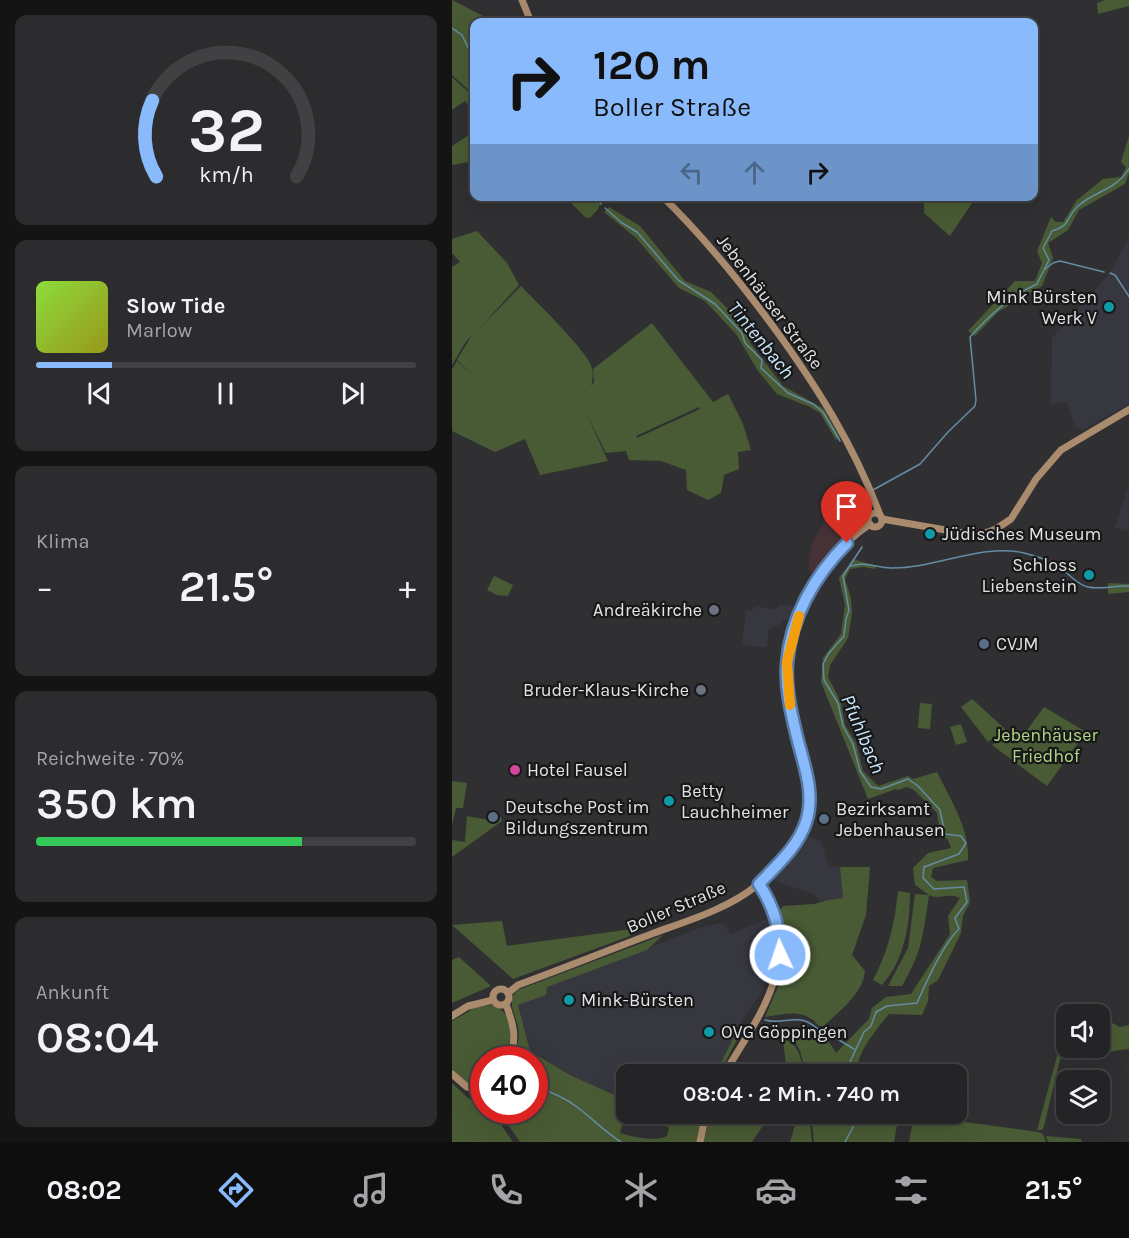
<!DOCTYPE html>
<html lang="de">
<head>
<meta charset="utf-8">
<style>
  body { margin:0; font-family:Karla,sans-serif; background:#2c2c2e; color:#f1f3f6; height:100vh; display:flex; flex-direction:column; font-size:22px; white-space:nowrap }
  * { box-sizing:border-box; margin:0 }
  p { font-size:20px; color:#a3a4a7 }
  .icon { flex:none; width:33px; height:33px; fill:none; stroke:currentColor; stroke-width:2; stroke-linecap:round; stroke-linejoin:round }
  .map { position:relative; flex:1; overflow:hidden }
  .details { display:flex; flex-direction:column; gap:15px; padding:15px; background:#141415; width:452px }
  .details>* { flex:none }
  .banner { position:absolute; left:18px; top:18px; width:568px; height:183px; border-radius:12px; box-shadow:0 6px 24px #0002,0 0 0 2px #414143; background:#88bafc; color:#111; overflow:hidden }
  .fabs { position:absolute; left:604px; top:1004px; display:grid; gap:12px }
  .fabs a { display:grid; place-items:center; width:54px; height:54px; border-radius:12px; background:#242426; box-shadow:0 6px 24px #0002,0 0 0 2px #414143; font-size:30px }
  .speed { position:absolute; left:18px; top:1046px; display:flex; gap:12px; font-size:30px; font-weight:700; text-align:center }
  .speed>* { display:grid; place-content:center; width:78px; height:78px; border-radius:50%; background:#242426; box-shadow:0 6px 24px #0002,0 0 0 2px #414143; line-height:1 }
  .speed .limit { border:9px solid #d22; background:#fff; color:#111 }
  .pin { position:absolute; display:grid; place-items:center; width:51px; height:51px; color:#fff; margin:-62px -26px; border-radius:50% 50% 50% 0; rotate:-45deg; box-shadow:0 0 6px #0007 }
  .pin .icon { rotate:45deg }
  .me { position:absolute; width:66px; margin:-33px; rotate:357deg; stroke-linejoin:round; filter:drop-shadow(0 0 4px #0008) }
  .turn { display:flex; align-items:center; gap:21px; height:126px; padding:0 24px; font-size:27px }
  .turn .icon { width:78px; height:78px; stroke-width:2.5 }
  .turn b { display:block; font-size:42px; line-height:51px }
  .lanes { display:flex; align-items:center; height:57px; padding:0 24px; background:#0003; justify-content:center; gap:30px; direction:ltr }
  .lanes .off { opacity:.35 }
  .big { font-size:45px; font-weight:600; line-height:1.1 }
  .details .tile { flex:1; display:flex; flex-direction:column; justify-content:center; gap:9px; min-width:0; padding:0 21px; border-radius:12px; background:#2c2c2e }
  .details .dial { align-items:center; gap:0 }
  .dial svg { height:156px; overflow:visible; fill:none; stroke:#414143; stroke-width:7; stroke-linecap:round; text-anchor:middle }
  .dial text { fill:#f1f3f6; stroke:none }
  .song { display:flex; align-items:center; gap:18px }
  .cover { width:72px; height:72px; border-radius:9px; background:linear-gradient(135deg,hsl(90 70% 55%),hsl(60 70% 35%)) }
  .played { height:6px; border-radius:3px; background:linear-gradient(90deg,#88bafc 20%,#414143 20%) }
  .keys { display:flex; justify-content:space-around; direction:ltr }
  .heat { display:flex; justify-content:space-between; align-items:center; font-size:33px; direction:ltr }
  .charge { height:9px; border-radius:4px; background:linear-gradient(90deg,#34c759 70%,#414143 0) }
  .trip { position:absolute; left:164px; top:1064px; width:351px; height:60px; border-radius:12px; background:#242426; box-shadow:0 6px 24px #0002,0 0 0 2px #414143; font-weight:600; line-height:60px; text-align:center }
  .dock { display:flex; height:96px; justify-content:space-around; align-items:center; background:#0e0e0f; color:#a3a4a7 }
  .dock .icon { width:42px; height:42px }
  .dock .selected { color:#88bafc }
  .dock b { font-size:27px; color:#f1f3f6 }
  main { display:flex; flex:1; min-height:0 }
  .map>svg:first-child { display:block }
  .commercial { fill:#463136 }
  .built { fill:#373740 }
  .green { fill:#495b34; fill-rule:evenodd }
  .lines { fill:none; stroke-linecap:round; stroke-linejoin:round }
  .stream { stroke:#658ca5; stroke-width:1.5 }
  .secondary { stroke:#aa8b6e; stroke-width:7 }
  .route-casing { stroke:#5879a4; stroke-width:15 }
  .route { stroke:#88bafc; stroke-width:10 }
  .slow { stroke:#f59e0b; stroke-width:10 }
  .culture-dot { fill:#0f9aa8; stroke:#181819; stroke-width:2 }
  .worship-dot { fill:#6b7280; stroke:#181819; stroke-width:2 }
  .service-dot { fill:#5c6f8a; stroke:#181819; stroke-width:2 }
  .hotel-dot { fill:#d1479c; stroke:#181819; stroke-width:2 }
  .labels { text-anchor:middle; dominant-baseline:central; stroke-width:4.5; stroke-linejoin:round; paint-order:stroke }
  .poi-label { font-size:18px; fill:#e3e3e5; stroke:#181819; text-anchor:start }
  .street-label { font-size:18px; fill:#e3e3e5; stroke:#181819 }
  .park-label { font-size:18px; fill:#b1d687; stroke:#181819 }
  .water-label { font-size:20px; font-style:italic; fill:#c8e7fd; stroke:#181819 }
</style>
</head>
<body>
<main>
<section class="details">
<div class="tile dial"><svg viewBox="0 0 100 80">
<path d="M14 69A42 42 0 1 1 86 69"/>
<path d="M14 69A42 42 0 0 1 12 30" stroke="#88bafc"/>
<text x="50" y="56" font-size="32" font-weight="700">32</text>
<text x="50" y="72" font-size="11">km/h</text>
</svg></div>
<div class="tile">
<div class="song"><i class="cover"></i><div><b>Slow Tide</b><p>Marlow</p></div></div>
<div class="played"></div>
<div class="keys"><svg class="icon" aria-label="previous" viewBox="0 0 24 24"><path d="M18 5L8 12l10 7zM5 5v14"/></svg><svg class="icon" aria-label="pause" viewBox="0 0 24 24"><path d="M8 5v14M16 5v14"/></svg><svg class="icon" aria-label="next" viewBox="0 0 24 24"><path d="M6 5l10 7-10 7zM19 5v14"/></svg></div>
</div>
<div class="tile"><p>Klima</p>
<div class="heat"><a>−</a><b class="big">21.5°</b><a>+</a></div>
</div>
<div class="tile"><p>Reichweite · 70%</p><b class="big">350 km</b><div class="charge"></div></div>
<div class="tile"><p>Ankunft</p><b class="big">08:04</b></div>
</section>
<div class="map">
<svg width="678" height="1142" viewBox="0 0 678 1142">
  <rect width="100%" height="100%" fill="#303033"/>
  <path class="commercial" d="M399 499 414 506 404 528 387 543 364 572 360 573 357 569V559L361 541 383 502 395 506Z"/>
  <g class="built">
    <path d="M677 237V404L630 430 623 427 615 401 599 405 600 338 658 273Z"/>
    <path d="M677 484V531L663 528Z"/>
    <path d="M327 605 341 606 339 621 331 620 329 624 317 629 315 647 290 645 294 610 299 611 304 606 323 610Z"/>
    <path d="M354 835 369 841 377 867H388L392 899 369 902 363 895 327 882 320 878Z"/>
    <path d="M318 918 322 931 321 956 310 991 291 1019 263 1074 177 1073 174 1074V1080L167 1097 118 1075 78 1050 66 1004 94 995V987L245 929 268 923 273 925 278 934Z"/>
  </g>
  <g class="green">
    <path d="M0 0 43 22H22V95L0 75Z"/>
    <path d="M653 0H677V6L646 14 645 3Z"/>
    <path d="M0 77 22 97V112L13 101 0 110Z"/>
    <path d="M22 132V161L0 165V146Z"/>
    <path d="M677 136V173L673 184 627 210 616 230 596 243 601 258 590 286 546 312 523 336 516 331 563 281H583L590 263 585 251 599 217 604 222H611L625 200 651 179 669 177 674 167 669 162Z"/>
    <path d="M113 197H157L147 205V208L138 218 133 217Z"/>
    <path d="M472 197H519L522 200 498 236 472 213Z"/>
    <path d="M157 207 188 226 233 281 259 292 289 322 299 344 331 386 371 408 388 437 384 440 368 413 358 407 325 394 306 371 284 334 253 301 227 288 184 238 152 212Z"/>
    <path d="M25 231 55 263 67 285 24 332 69 286C83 301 136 351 140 368 141 373 141 381 139 386L142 382 141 369 200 323 261 402 276 394 291 424 299 450 286 452 287 469 272 475 269 493 256 500 235 490 234 470 209 461 177 460 174 451 154 453 134 413 156 461 88 475 73 439 43 452 0 431V369L5 361 25 379 5 360 20 335 13 343 0 365V267L8 262 0 253V239ZM247 407 248 409 185 438 184 436Z"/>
    <path d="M401 559 424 566 423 569 411 567 398 569 393 579 399 598 400 613 396 638 378 665 376 677 389 702 393 725 404 743 411 771 426 786 456 776 461 779 485 772C498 799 518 829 516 860L481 868 479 877 485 881 515 880 518 902 511 916 509 933 486 980 477 986 476 1001 470 1015 437 1014C422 1032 407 1050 403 1074H354L348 1051 343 1041 344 1038 373 1036 384 1053 417 1019 420 1008 434 997 459 994 498 934 496 916 508 898C498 892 486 900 477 895 471 934 471 950 450 986H436L456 948 463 894 477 895 463 885 461 868 476 853 499 848 496 840 488 834 485 813 462 790 455 787 446 790 444 789 416 799 369 682 371 658 389 634 393 605 387 578Z"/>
    <path d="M42 576 61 585 56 596 45 595 35 590Z"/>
    <path d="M656 583 677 584V592L656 594Z"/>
    <path d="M520 699 553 729 536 742 509 707Z"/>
    <path d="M468 703 480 704 478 729 466 728Z"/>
    <path d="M592 707 634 732 595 786 540 745 560 730 570 737Z"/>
    <path d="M509 724 515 742 504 745 498 727Z"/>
    <path d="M0 781 15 783 11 808H4L0 825Z"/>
    <path d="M15 816 42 821 43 816 49 817 50 821 0 857V840L13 842Z"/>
    <path d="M388 867H418L414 915 400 955 413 971C411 994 387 1011 372 1026H367C352 1008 335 1014 313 1017L333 970 328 910 331 906 362 904 377 900 391 898Z"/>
    <path d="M446 891 458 893C458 925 452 961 430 985L421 980C436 952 443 923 446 891Z"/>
    <path d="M50 921 55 946 181 929 178 936 61 979 0 925Z"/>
    <path d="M211 935 195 950 95 987 94 995 66 1005 78 1051 118 1075 167 1097 174 1080V1113H251L245 1142H68L46 1110H82V1059H58C62 1052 66 1045 67 1036 68 1019 51 1003 66 990ZM172 1118 217 1127 215 1136C204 1142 181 1137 168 1133Z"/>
    <path d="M7 957 39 986 0 1003V960Z"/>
    <path d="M40 1005C63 1012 63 1042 49 1059H32L31 1078 22 1085H16L0 1072V1021L16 1012 20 1008Z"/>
    <path d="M648 1017 668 1027 677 1025V1049L611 1058 615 1041V1047H648Z"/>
    <path d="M613 1027H615V1031L592 1126 590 1130H585Z"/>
    <path d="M286 1029H289L287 1036 267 1074H263Z"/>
    <path d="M331 1039C347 1043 349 1059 352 1074H335Z"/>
    <path d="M0 1083 16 1098 31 1107 32 1110 40 1112 61 1142H0Z"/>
    <path d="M259 1113H293L312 1117 313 1113H357L360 1142H338L343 1125 313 1117 310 1127 300 1142H251Z"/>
    <path d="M359 1113H447L442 1142H362Z"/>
    <path d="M462 1115 586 1132 591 1134 594 1142H457Z"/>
    <path d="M594 1136 629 1139 630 1142H596Z"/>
  </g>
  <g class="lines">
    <g class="stream">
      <path d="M0 28 10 35 22 60"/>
      <path d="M142 196 149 204"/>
      <path d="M153 208 170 223 185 232 226 280 263 304 290 333 293 343 310 360 309 368 336 393 361 404 371 412 388 441"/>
      <path d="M593 269 601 263 608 261 652 272"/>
      <path d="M658 273 663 275 678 298"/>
      <path d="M421 490 468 464 496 432 523 406 524 400 518 337C537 316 558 296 585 284L597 260 591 248 600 231C620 225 613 218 626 206 644 190 664 191 678 167"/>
      <path d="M399 566C413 561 425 568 439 568 483 569 529 543 572 553 584 556 600 561 610 569 618 575 626 585 636 587 649 590 664 585 678 586"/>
      <path d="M313 1020C326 1024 341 1017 353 1021 359 1023 365 1028 370 1032"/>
      <path d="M382 1037 402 1049"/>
      <path d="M396 1074 397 1064 412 1032 419 1026 424 1012 435 1006 465 1003C474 983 491 944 507 929L503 918 515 902 512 887 482 889 471 878 472 867 507 854 514 843 509 836 493 834 488 810 466 786 456 779 429 789 419 787 408 771 401 744 391 726 386 703 372 680 371 664 377 653 392 636 394 619 397 610 391 576 410 547"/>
      <path d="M82 1086C97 1091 112 1097 125 1107 140 1118 153 1132 169 1142"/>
      <path d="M393 1142 400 1129 405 1113"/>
    </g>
    <g class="secondary">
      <path d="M70 0 79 22"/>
      <path d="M210 196C251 236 286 279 320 325 364 385 402 445 428 515"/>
      <circle cx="423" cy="520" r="7"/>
      <path d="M430 519 517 534 533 533 544 529 559 519 584 479 609 450 678 409"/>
      <circle cx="49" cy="997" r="8"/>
      <path d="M56 993 66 985C112 968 157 950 202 933 235 921 278 908 305 885 327 867 351 841 357 812 363 780 345 746 339 715 325 642 356 566 418 524"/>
      <path d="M54 1004C61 1024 67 1040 55 1059"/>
      <path d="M0 1016 16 1006 41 1000"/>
      <path d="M0 1074 15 1087 21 1089 32 1084"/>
      <path d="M272 1074C310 1011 354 957 307 884"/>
      <path d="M248 1142 254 1113"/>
    </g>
  </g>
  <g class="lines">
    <g class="route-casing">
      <path id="route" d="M328 955C328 927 322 907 307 884 324 866 346 847 354 822 363 795 353 768 346 741 340 716 333 690 335 664 338 618 363 575 395 543"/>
    </g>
    <use href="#route" class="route"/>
    <path class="slow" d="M338 705 335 662 347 616"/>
  </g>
  <g class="culture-dot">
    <circle cx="657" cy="307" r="6"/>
    <circle cx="478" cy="534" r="6"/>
    <circle cx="637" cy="575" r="6"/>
    <circle cx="217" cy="801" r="6"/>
    <circle cx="117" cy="1000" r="6"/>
    <circle cx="257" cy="1032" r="6"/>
  </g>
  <g class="worship-dot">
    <circle cx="262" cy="610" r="6"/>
    <circle cx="249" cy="690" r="6"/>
  </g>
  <g class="service-dot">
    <circle cx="532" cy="644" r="6"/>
    <circle cx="41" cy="817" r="6"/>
    <circle cx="372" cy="819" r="6"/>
  </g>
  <circle class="hotel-dot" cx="63" cy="770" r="6"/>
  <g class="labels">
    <g class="poi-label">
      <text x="645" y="297" text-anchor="end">Mink Bürsten<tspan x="645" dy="21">Werk V</tspan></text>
      <text x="490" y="534">Jüdisches Museum</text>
      <text x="625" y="565" text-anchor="end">Schloss<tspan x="625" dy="21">Liebenstein</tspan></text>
      <text x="250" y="610" text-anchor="end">Andreäkirche</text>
      <text x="544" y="644">CVJM</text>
      <text x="237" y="690" text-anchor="end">Bruder-Klaus-Kirche</text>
      <text x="75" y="770">Hotel Fausel</text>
      <text x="229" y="791">Betty<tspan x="229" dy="21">Lauchheimer</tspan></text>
      <text x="53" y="807">Deutsche Post im<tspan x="53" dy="21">Bildungszentrum</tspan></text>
      <text x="384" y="809">Bezirksamt<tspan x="384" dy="21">Jebenhausen</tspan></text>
      <text x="129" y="1000">Mink-Bürsten</text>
      <text x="269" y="1032">OVG Göppingen</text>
    </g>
    <g class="street-label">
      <text transform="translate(318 302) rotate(53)">Jebenhäuser Straße</text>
      <text transform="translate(224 907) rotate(-23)">Boller Straße</text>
    </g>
    <g class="park-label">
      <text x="594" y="735">Jebenhäuser<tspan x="594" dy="21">Friedhof</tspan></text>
    </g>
    <g class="water-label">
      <text transform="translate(309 340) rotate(51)">Tintenbach</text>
      <text transform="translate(411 734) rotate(67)">Pfuhlbach</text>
    </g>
  </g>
</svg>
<div class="fabs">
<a><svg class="icon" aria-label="sound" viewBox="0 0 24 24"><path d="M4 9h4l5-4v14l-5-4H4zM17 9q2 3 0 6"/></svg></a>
<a><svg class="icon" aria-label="layers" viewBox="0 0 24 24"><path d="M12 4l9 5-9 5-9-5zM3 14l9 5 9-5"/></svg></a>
</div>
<div class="speed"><div class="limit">40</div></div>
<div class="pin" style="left:395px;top:543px;background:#d93025"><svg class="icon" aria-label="arrive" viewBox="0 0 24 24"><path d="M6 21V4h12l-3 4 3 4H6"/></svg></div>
<svg class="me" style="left:328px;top:955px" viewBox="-20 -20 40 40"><circle r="17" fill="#88bafc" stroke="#fff" stroke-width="3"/><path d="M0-11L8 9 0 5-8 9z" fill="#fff"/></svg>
<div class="trip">08:04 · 2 Min. · 740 m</div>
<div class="banner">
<div class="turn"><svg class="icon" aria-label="right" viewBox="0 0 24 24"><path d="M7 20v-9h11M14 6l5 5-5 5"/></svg><div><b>120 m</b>Boller Straße</div></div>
<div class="lanes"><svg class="icon off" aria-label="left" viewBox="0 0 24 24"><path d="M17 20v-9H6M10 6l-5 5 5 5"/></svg><svg class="icon off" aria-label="ahead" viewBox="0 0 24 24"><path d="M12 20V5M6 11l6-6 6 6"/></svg><svg class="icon" aria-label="right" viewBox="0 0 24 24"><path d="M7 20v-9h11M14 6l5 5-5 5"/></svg></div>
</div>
</div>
</main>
<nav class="dock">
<b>08:02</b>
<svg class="icon selected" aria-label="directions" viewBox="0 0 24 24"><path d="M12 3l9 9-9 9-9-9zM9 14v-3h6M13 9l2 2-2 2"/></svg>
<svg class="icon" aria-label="music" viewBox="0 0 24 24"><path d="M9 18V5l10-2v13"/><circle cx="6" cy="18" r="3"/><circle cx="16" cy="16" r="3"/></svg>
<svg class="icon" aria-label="phone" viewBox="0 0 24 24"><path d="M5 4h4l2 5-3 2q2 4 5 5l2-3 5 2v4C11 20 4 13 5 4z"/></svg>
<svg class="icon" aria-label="climate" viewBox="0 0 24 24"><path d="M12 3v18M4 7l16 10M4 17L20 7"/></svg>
<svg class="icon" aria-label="car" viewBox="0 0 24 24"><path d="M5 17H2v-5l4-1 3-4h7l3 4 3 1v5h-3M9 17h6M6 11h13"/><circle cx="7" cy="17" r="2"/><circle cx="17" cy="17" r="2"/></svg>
<svg class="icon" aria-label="filters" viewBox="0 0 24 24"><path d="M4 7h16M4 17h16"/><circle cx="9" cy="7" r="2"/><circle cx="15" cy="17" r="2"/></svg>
<b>21.5°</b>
</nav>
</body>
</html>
